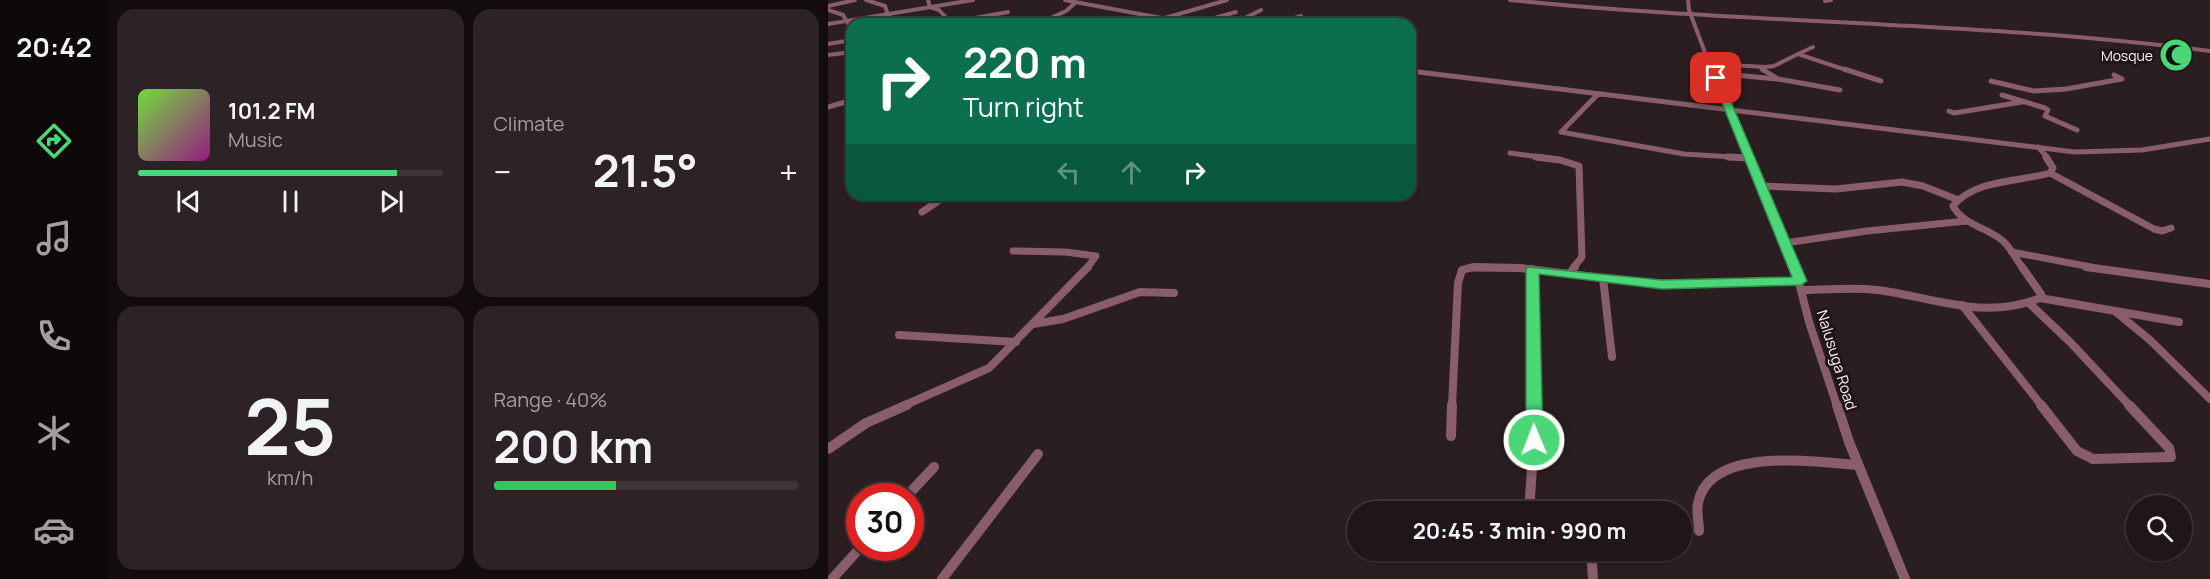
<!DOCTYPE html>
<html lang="en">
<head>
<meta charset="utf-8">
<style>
  body { margin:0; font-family:Manrope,sans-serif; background:#2d2326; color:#f1f3f6; height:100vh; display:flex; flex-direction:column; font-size:22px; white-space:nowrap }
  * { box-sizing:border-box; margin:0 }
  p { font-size:20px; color:#a29fa2 }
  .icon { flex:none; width:33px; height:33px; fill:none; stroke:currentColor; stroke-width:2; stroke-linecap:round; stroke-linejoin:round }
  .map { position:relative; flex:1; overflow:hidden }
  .panel { display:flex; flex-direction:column; gap:9px; padding:9px; background:#120c0e; width:720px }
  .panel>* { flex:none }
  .banner { position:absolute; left:18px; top:18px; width:570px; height:183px; border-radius:18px; box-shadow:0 2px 4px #0004,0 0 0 2px #3d3538; background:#0b6e4f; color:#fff; overflow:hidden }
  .tools { position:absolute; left:1298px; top:495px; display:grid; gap:12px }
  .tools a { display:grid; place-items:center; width:66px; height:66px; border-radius:50%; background:#201619; box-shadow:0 2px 4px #0004,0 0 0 2px #3d3538; font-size:30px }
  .speed { position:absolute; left:18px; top:483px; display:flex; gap:12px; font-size:30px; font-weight:700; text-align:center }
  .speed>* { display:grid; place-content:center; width:78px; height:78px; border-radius:50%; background:#201619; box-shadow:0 2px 4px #0004,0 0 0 2px #3d3538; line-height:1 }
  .speed .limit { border:9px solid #d22; background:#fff; color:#111 }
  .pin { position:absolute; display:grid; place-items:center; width:51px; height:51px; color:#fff; margin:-26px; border-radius:12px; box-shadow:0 3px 9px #0006 }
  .me { position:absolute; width:66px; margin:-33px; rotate:359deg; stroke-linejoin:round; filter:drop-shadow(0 0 4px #0008) }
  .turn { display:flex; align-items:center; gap:21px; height:126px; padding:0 18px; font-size:27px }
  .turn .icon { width:78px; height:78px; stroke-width:2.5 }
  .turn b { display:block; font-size:42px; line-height:51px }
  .lanes { display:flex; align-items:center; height:57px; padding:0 18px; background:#0003; justify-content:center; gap:30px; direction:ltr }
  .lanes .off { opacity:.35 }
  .big { font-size:45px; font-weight:700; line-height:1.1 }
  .panel .widget { flex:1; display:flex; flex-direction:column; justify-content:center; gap:9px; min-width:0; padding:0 21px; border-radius:18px; background:#2d2326 }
  .panel .dial { align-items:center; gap:0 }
  .dial b { font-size:78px; line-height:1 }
  .song { display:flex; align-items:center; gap:18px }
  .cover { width:72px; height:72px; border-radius:9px; background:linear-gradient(135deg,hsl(100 70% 55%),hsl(310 70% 35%)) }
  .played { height:6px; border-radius:3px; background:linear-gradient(90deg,#4bd677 85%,#3d3538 85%) }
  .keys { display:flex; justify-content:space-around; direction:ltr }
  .heat { display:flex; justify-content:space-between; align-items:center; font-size:33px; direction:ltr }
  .charge { height:9px; border-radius:4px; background:linear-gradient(90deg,#34c759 40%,#3d3538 0) }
  .panel .tiles { flex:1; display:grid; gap:9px; grid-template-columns:repeat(2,1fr) }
  .trip { position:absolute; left:519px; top:501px; width:345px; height:60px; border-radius:30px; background:#201619; box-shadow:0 2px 4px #0004,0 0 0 2px #3d3538; font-weight:700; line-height:60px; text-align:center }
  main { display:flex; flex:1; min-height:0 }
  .menu { display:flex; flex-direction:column; width:108px; justify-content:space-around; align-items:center; background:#0d090a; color:#a29fa2 }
  .menu .icon { width:42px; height:42px }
  .menu .selected { color:#4bd677 }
  .menu b { font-size:27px; color:#f1f3f6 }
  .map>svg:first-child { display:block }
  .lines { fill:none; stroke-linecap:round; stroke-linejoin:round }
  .minor-far4 { stroke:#895e6a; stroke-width:4 }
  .minor-far3 { stroke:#895e6a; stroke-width:5 }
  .minor-far2 { stroke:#895e6a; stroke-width:7 }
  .minor-far1 { stroke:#895e6a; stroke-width:8 }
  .minor { stroke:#895e6a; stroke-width:10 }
  .route { fill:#4bd677; stroke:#318b4d; stroke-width:1.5 }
  .labels { text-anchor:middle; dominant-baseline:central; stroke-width:6; stroke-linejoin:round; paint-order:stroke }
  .far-poi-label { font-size:14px; fill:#f9f1f3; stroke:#201518; text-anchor:end }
  .street-label { font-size:15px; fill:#f9f1f3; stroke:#201518 }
</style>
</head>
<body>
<main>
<nav class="menu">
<b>20:42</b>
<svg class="icon selected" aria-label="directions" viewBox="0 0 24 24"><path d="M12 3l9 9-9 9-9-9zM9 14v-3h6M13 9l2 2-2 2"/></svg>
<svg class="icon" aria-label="music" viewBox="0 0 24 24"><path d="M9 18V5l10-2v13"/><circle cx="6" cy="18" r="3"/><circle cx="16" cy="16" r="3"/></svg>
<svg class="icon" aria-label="phone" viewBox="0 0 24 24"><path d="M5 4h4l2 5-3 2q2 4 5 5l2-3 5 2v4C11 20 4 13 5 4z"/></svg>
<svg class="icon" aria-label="climate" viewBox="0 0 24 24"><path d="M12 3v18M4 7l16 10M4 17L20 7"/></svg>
<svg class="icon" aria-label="car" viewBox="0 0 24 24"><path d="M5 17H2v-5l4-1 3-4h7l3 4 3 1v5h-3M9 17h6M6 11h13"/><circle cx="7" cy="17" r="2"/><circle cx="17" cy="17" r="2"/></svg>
</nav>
<section class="panel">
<div class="tiles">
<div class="widget">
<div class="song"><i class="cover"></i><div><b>101.2 FM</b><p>Music</p></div></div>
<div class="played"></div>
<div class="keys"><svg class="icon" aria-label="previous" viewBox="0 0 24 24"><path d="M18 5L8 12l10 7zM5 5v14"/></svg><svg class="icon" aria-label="pause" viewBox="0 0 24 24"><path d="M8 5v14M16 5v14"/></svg><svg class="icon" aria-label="next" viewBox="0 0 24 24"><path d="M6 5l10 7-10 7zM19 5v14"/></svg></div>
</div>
<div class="widget"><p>Climate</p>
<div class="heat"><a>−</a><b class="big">21.5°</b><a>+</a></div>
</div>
<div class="widget dial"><b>25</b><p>km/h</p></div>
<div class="widget"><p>Range · 40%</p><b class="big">200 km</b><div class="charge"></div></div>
</div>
</section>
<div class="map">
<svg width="1382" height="579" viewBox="0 0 1382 579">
  <rect width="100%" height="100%" fill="#2a1e21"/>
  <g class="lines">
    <g class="minor-far4">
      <path d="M38 0 57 6 60 15 69 24"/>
      <path d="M100 0 102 7 111 10 124 24"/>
      <path d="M682 0C915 24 1150 21 1382 51"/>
      <path d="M860 0 861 10 884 71"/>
      <path d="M997 1 1003 0"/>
      <path d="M247 2 366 24"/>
      <path d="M0 6 27 0"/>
      <path d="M0 10 15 15 24 30"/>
      <path d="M337 18 399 0"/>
      <path d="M0 24 145 0"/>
      <path d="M114 24 180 12"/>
      <path d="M210 24 238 11 246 4V2L237 0"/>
      <path d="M316 24 331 19"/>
      <path d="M365 24 408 12"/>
      <path d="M405 24 433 10"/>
      <path d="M446 24 473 16"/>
      <path d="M0 44 24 40"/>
      <path d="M970 54 985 47"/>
      <path d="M0 55 24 52"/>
      <path d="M881 64 938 67 946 66 970 54 1021 71"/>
      <path d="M934 69 936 71"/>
    </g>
    <g class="minor-far3">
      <path d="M884 69 923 158"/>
      <path d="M934 69 950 79 1012 90"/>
      <path d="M1016 69 1053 81"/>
      <path d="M582 71 773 94"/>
      <path d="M885 73 949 79"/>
      <path d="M1163 81 1206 91 1238 89 1294 79 1286 75"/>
      <path d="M1174 95 1217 108 1220 110 1217 116 1249 130"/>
      <path d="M0 107 24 100"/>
      <path d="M1121 111 1126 113 1194 102"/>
      <path d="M1210 147 1220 158"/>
      <path d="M682 153 719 158"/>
      <path d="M922 158 856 154 733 132 769 95 773 94 1247 152 1314 150 1382 139"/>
    </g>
    <g class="minor-far2">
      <path d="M708 157 732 160 751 166 754 257 745 268"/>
      <path d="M900 157 922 158"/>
      <path d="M923 157 968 268"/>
      <path d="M1222 173 1326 229 1334 231 1343 228"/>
      <path d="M934 186 1008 189 1074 182 1095 186 1128 199"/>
      <path d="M94 212 119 195"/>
      <path d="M957 243 1039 231 1139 221"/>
      <path d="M185 251 237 252 268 256 259 268"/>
      <path d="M1184 252 1268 268"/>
      <path d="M641 268H694"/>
      <path d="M1195 268C1188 260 1183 248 1175 241 1159 227 1135 225 1125 206 1147 179 1191 182 1222 173L1225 168 1218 157"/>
    </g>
    <g class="minor-far1">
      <path d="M967 267 981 322 1009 406"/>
      <path d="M1258 267 1382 284"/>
      <path d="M704 269 706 406"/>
      <path d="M741 274 747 267"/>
      <path d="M775 278 784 357"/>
      <path d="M975 290C1000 290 1024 287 1049 290 1106 297 1155 321 1212 298L1213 294 1194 267"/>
      <path d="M1212 298 1351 322"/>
      <path d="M1202 304 1243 343 1302 406"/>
      <path d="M1134 305 1214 406"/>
      <path d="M1288 312 1322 340 1382 399"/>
      <path d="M205 324 235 319 312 292 346 293"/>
      <path d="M71 335 188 342"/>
      <path d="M75 406 161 368 260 267"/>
      <path d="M624 406 630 283 634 270 645 267 692 268 834 285 973 281"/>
    </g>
    <g class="minor">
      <path d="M1009 405 1021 442 1077 579"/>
      <path d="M1213 405 1249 451 1265 459 1343 457 1341 448 1301 405"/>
      <path d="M623 436 624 405"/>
      <path d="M0 449 38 423 79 405"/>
      <path d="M79 496 106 467"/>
      <path d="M701 512 706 439V405"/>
      <path d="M871 531C871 522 868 512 870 503 881 445 989 462 1030 465"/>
      <path d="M763 550 765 579"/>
      <path d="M4 579 32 548"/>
      <path d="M114 579 210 454"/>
    </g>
  </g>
  <path class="route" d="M888 75 893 78 979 281 973 285 834 289 711 274 715 440 712 444 706 446 700 444 698 440V269L700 267 834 280 964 277 884 78Z"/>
  <defs>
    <g id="mosque-disc" transform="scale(1.725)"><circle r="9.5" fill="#4bd677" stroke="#201518"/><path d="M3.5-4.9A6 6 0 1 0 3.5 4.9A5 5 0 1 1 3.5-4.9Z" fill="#111"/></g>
  </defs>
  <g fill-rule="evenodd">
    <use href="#mosque-disc" x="1348" y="55"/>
  </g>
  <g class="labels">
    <g class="far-poi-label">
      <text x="1325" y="55">Mosque</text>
    </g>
    <g class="street-label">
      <text transform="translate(1009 360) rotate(73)">Nalusuga Road</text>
    </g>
  </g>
</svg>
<div class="tools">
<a><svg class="icon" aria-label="search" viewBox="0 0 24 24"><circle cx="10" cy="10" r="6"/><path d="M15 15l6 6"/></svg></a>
</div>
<div class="speed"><div class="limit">30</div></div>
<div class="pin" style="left:888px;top:78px;background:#d93025"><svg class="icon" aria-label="arrive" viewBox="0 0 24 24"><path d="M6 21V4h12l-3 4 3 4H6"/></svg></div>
<svg class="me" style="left:706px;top:440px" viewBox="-20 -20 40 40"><circle r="17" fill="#4bd677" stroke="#fff" stroke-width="3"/><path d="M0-11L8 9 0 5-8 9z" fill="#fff"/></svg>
<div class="trip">20:45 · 3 min · 990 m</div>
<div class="banner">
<div class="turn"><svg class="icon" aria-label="right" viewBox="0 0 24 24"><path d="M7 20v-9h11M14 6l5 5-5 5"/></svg><div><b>220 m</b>Turn right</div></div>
<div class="lanes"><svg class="icon off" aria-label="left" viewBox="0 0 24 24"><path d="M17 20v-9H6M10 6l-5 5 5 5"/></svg><svg class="icon off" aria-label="ahead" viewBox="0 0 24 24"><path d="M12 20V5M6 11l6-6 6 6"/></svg><svg class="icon" aria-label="right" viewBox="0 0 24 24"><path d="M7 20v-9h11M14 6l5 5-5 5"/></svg></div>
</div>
</div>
</main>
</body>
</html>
